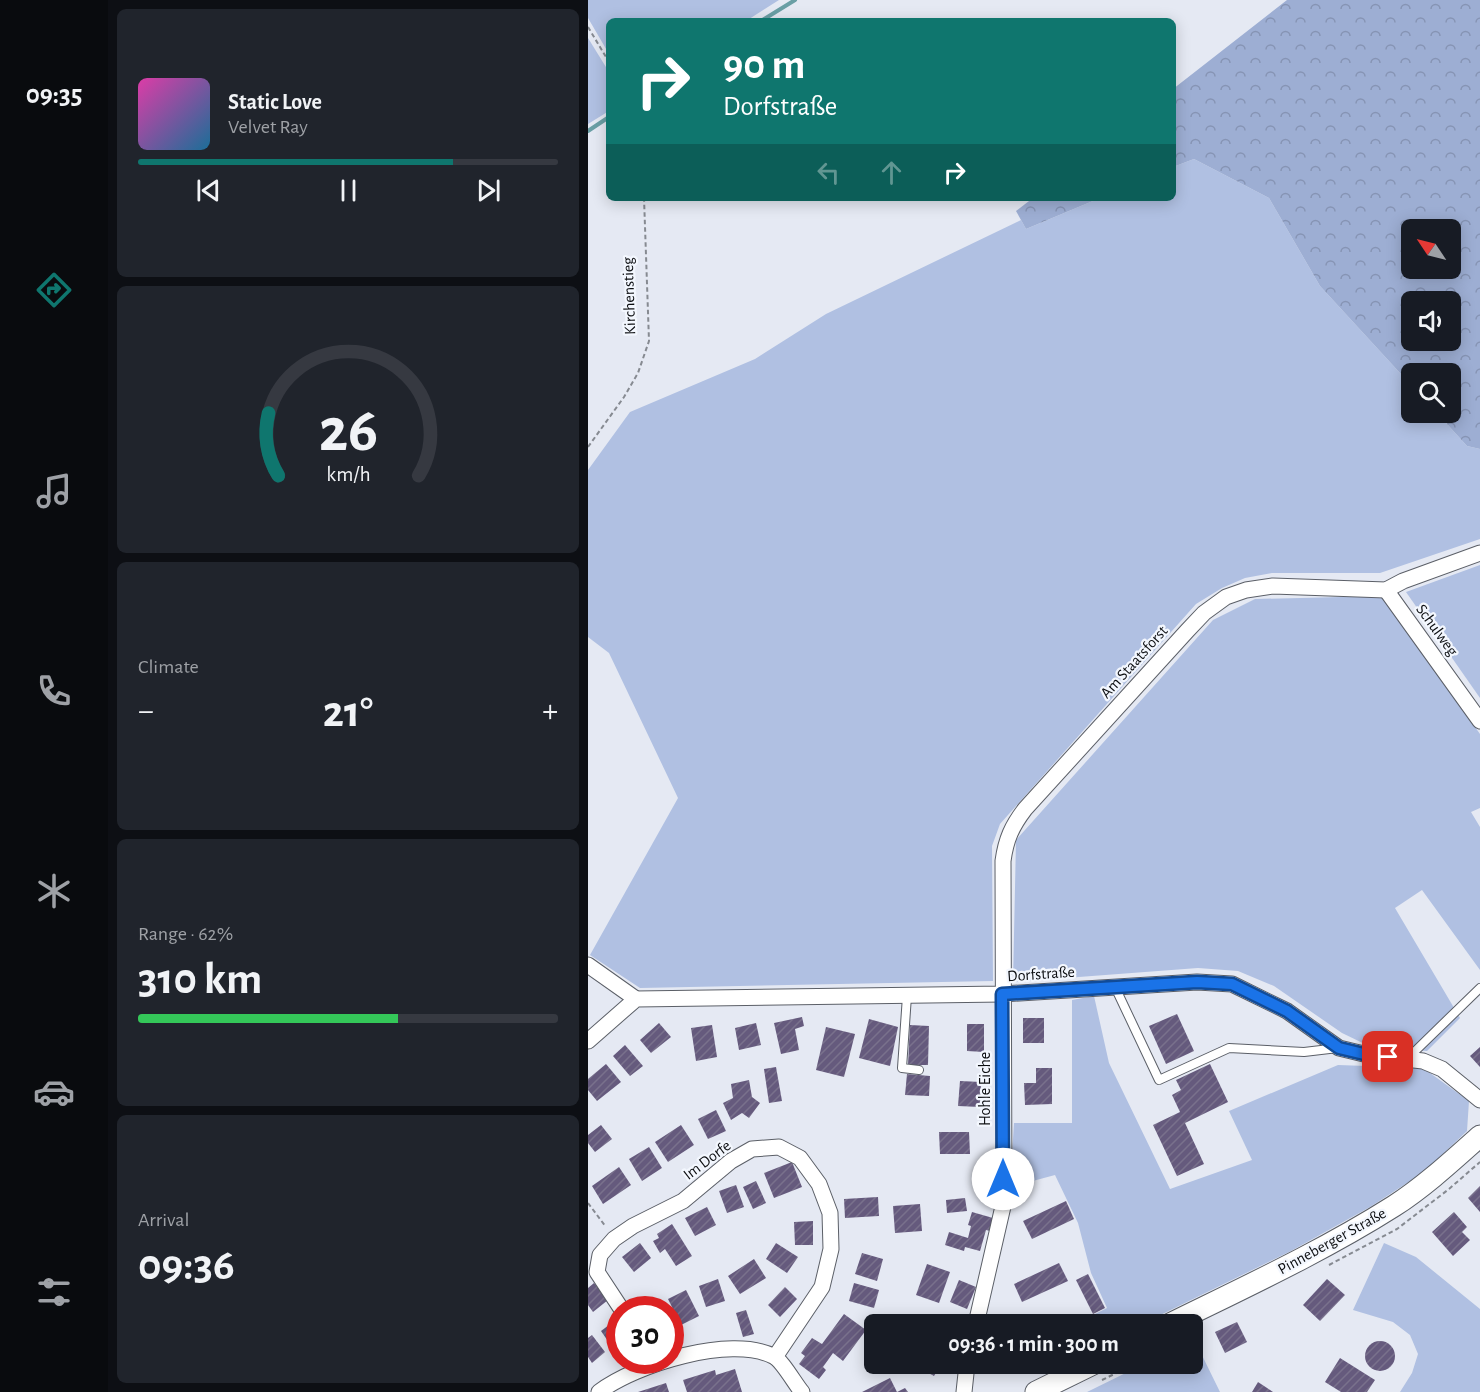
<!DOCTYPE html>
<html lang="en">
<head>
<meta charset="utf-8">
<style>
  body { margin:0; font-family:"Alegreya Sans",sans-serif; background:#20242c; color:#f1f3f6; height:100vh; display:flex; flex-direction:column; font-size:22px; white-space:nowrap }
  * { box-sizing:border-box; margin:0 }
  p { font-size:20px; color:#9ea1a6 }
  .icon { flex:none; width:33px; height:33px; fill:none; stroke:currentColor; stroke-width:2; stroke-linecap:round; stroke-linejoin:round }
  .map { position:relative; flex:1; overflow:hidden }
  .sheet { display:flex; flex-direction:column; gap:9px; padding:9px; background:#0d0f14; width:480px }
  .sheet>* { flex:none }
  .guide { position:absolute; left:18px; top:18px; width:570px; height:183px; border-radius:9px; box-shadow:0 3px 15px #0003; background:#0f766e; color:#fff; overflow:hidden }
  .needle { width:39px; rotate:305deg }
  .fabs { position:absolute; left:813px; top:219px; display:grid; gap:12px }
  .fabs a { display:grid; place-items:center; width:60px; height:60px; border-radius:9px; background:#171b24; box-shadow:0 3px 15px #0003; font-size:30px }
  .speed { position:absolute; left:18px; top:1296px; display:flex; gap:12px; font-size:30px; font-weight:700; text-align:center }
  .speed>* { display:grid; place-content:center; width:78px; height:78px; border-radius:50%; background:#171b24; box-shadow:0 3px 15px #0003; line-height:1 }
  .speed .limit { border:9px solid #d22; background:#fff; color:#111 }
  .pin { position:absolute; display:grid; place-items:center; width:51px; height:51px; color:#fff; margin:-26px; border-radius:12px; box-shadow:0 3px 9px #0006 }
  .me { position:absolute; width:66px; margin:-33px; rotate:0deg; stroke-linejoin:round; filter:drop-shadow(0 0 4px #0008) }
  .turn { display:flex; align-items:center; gap:21px; height:126px; padding:0 18px; font-size:27px }
  .turn .icon { width:78px; height:78px; stroke-width:2.5 }
  .turn b { display:block; font-size:42px; line-height:51px }
  .lanes { display:flex; align-items:center; height:57px; padding:0 18px; background:#0003; justify-content:center; gap:30px; direction:ltr }
  .lanes .off { opacity:.35 }
  .big { font-size:45px; font-weight:600; line-height:1.1 }
  .sheet .card { flex:1; display:flex; flex-direction:column; justify-content:center; gap:9px; min-width:0; padding:0 21px; border-radius:9px; background:#20242c }
  .sheet .dial { align-items:center; gap:0 }
  .dial svg { height:156px; overflow:visible; fill:none; stroke:#363941; stroke-width:7; stroke-linecap:round; text-anchor:middle }
  .dial text { fill:#f1f3f6; stroke:none }
  .song { display:flex; align-items:center; gap:18px }
  .cover { width:72px; height:72px; border-radius:9px; background:linear-gradient(135deg,hsl(320 70% 55%),hsl(200 70% 35%)) }
  .played { height:6px; border-radius:3px; background:linear-gradient(90deg,#0f766e 75%,#363941 75%) }
  .keys { display:flex; justify-content:space-around; direction:ltr }
  .heat { display:flex; justify-content:space-between; align-items:center; font-size:33px; direction:ltr }
  .charge { height:9px; border-radius:4px; background:linear-gradient(90deg,#34c759 62%,#363941 0) }
  .trip { position:absolute; left:276px; top:1314px; width:339px; height:60px; border-radius:9px; background:#171b24; box-shadow:0 3px 15px #0003; font-weight:600; line-height:60px; text-align:center }
  main { display:flex; flex:1; min-height:0 }
  .dock { display:flex; flex-direction:column; width:108px; justify-content:space-around; align-items:center; background:#090b0e; color:#9ea1a6 }
  .dock .icon { width:42px; height:42px }
  .dock .on { color:#0f766e }
  .dock b { font-size:27px; color:#f1f3f6 }
  .map>svg:first-child { display:block }
  .green { fill:#b0c0e2 }
  .forest { fill:url(#forest-crowns); fill-rule:evenodd }
  .lines { fill:none; stroke-linecap:round; stroke-linejoin:round }
  .stream { stroke:#6a9fa5; stroke-width:4 }
  .building { fill:url(#building-hatch) }
  .service-casing { stroke:#5b5f67; stroke-width:10 }
  .minor-casing { stroke:#5b5f67; stroke-width:17 }
  .secondary-casing { stroke:#5b5f67; stroke-width:23 }
  .path { stroke:#868a91; stroke-width:2; stroke-dasharray:4.5 3; stroke-linecap:butt }
  .service { stroke:#fff; stroke-width:8 }
  .minor { stroke:#fff; stroke-width:15 }
  .secondary { stroke:#fff; stroke-width:21 }
  .route-casing { stroke:#114b97; stroke-width:15 }
  .route { stroke:#1a73e8; stroke-width:10 }
  .labels { text-anchor:middle; dominant-baseline:central; stroke-width:4.5; stroke-linejoin:round; paint-order:stroke }
  .street-label { font-size:16px; fill:#0b0d10; stroke:#f3f7fe }
</style>
</head>
<body>
<main>
<nav class="dock">
<b>09:35</b>
<svg class="icon on" aria-label="directions" viewBox="0 0 24 24"><path d="M12 3l9 9-9 9-9-9zM9 14v-3h6M13 9l2 2-2 2"/></svg>
<svg class="icon" aria-label="music" viewBox="0 0 24 24"><path d="M9 18V5l10-2v13"/><circle cx="6" cy="18" r="3"/><circle cx="16" cy="16" r="3"/></svg>
<svg class="icon" aria-label="phone" viewBox="0 0 24 24"><path d="M5 4h4l2 5-3 2q2 4 5 5l2-3 5 2v4C11 20 4 13 5 4z"/></svg>
<svg class="icon" aria-label="climate" viewBox="0 0 24 24"><path d="M12 3v18M4 7l16 10M4 17L20 7"/></svg>
<svg class="icon" aria-label="car" viewBox="0 0 24 24"><path d="M5 17H2v-5l4-1 3-4h7l3 4 3 1v5h-3M9 17h6M6 11h13"/><circle cx="7" cy="17" r="2"/><circle cx="17" cy="17" r="2"/></svg>
<svg class="icon" aria-label="filters" viewBox="0 0 24 24"><path d="M4 7h16M4 17h16"/><circle cx="9" cy="7" r="2"/><circle cx="15" cy="17" r="2"/></svg>
</nav>
<section class="sheet">
<div class="card">
<div class="song"><i class="cover"></i><div><b>Static Love</b><p>Velvet Ray</p></div></div>
<div class="played"></div>
<div class="keys"><svg class="icon" aria-label="previous" viewBox="0 0 24 24"><path d="M18 5L8 12l10 7zM5 5v14"/></svg><svg class="icon" aria-label="pause" viewBox="0 0 24 24"><path d="M8 5v14M16 5v14"/></svg><svg class="icon" aria-label="next" viewBox="0 0 24 24"><path d="M6 5l10 7-10 7zM19 5v14"/></svg></div>
</div>
<div class="card dial"><svg viewBox="0 0 100 80">
<path d="M14 69A42 42 0 1 1 86 69"/>
<path d="M14 69A42 42 0 0 1 9 37" stroke="#0f766e"/>
<text x="50" y="56" font-size="32" font-weight="700">26</text>
<text x="50" y="72" font-size="11">km/h</text>
</svg></div>
<div class="card"><p>Climate</p>
<div class="heat"><a>−</a><b class="big">21°</b><a>+</a></div>
</div>
<div class="card"><p>Range · 62%</p><b class="big">310 km</b><div class="charge"></div></div>
<div class="card"><p>Arrival</p><b class="big">09:36</b></div>
</section>
<div class="map">
<svg width="892" height="1392" viewBox="0 0 892 1392">
  <defs>
    <pattern id="forest-crowns" width="20" height="18" patternUnits="userSpaceOnUse" patternTransform="scale(1.5)"><rect width="20" height="18" fill="#9daed3"/><path d="M2 6a3 3 0 1 1 6 0M12 15a3 3 0 1 1 6 0" fill="none" stroke="#8694b4"/></pattern>
    <pattern id="building-hatch" width="6" height="6" patternUnits="userSpaceOnUse" patternTransform="scale(1.5)"><rect width="6" height="6" fill="#655a7d"/><path d="M-1 1l2-2M0 6l6-6M5 7l2-2" fill="none" stroke="#79718c"/></pattern>
  </defs>
  <rect width="100%" height="100%" fill="#e5e9f3"/>
  <g class="green">
    <path d="M0 0H191L158 21H21V54L0 18Z"/>
    <path d="M0 38 21 72V111L0 124Z"/>
    <path d="M606 159 681 198 732 286 823 385 824 412 849 413 879 446 892 449V539L792 573H684L657 578 634 588 608 604 412 824 404 846 405 981 52 988 2 955 90 798 21 653 0 637V470L42 412 167 359 238 314 433 220 438 229 512 198H585V167Z"/>
    <path d="M892 565V698L818 592Z"/>
    <path d="M793 596 892 734V808L883 812 892 827V970L834 890 807 908 872 1018 839 1051 783 1047 754 1033 686 986 650 971 610 968 425 982 428 840 625 620 667 599Z"/>
    <path d="M506 996 521 1063 582 1189 664 1160 641 1111 750 1065 835 1068 881 1101 879 1131 836 1172 782 1207 703 1251 554 1324H501L503 1316 519 1308 503 1273 490 1223 467 1175 422 1187 426 1123H484V1000Z"/>
    <path d="M796 1243 828 1257 892 1309V1392H812L824 1373 830 1354 822 1335 805 1322 765 1310Z"/>
    <path d="M606 1339 632 1392H499L556 1364H604L605 1340Z"/>
  </g>
  <g class="forest">
    <path d="M699 0H892V449L879 446 849 413 862 412V374H824L823 385 732 286 681 198 606 159 585 167V89ZM824 230H862V268H824ZM824 302H862V340H824Z"/>
    <path d="M445 198H512L438 229 428 211Z"/>
  </g>
  <g class="lines">
    <g class="stream">
      <path d="M173 21 207 0"/>
      <path d="M0 131 21 117"/>
    </g>
  </g>
  <g class="building">
    <path d="M589 1014 606 1051 578 1064 561 1026Z"/>
    <path d="M214 1017 216 1026 207 1029 211 1050 193 1054 186 1023Z"/>
    <rect x="435" y="1018" width="21" height="25"/>
    <path d="M281 1019 310 1027 302 1066 271 1058Z"/>
    <path d="M71 1023 83 1037 63 1053 52 1040Z"/>
    <path d="M168 1023 173 1045 151 1050 147 1028Z"/>
    <path d="M379 1024H396V1052L379 1051Z"/>
    <path d="M124 1025 129 1057 108 1061 103 1028Z"/>
    <path d="M322 1025 341 1026 340 1065H320Z"/>
    <path d="M238 1027 267 1034 256 1077 228 1070Z"/>
    <path d="M37 1045 55 1066 42 1076 25 1056Z"/>
    <path d="M892 1047V1067L882 1056Z"/>
    <path d="M18 1064 33 1082 9 1101 0 1090V1079Z"/>
    <path d="M622 1064 640 1102 597 1123 616 1164 589 1176 565 1125 592 1112 584 1095 593 1090 588 1080Z"/>
    <path d="M188 1067 194 1101 181 1103 176 1069Z"/>
    <path d="M448 1068H464V1104L437 1105 436 1083H448Z"/>
    <path d="M319 1074 342 1076 341 1096 317 1095Z"/>
    <path d="M161 1080 164 1097 172 1103 161 1118 154 1113 143 1120 135 1103 145 1098 143 1084Z"/>
    <path d="M372 1081 393 1082 392 1107 370 1106Z"/>
    <path d="M128 1110 138 1131 120 1139 110 1119Z"/>
    <path d="M13 1125 24 1139 7 1152 0 1143V1135Z"/>
    <path d="M93 1125 106 1145 80 1162 67 1142Z"/>
    <path d="M351 1132H381L382 1154H352Z"/>
    <path d="M61 1147 74 1168 54 1181 41 1159Z"/>
    <path d="M204 1162 214 1187 186 1198 176 1173Z"/>
    <path d="M31 1167 43 1185 15 1204 4 1186Z"/>
    <path d="M168 1181 178 1203 165 1209 155 1187Z"/>
    <path d="M148 1185 156 1207 139 1213 131 1191Z"/>
    <path d="M892 1186V1212L880 1198Z"/>
    <path d="M290 1197 291 1216 257 1218 256 1199Z"/>
    <path d="M377 1198 379 1211 359 1213 358 1200Z"/>
    <path d="M478 1201 486 1219 444 1239 435 1221Z"/>
    <path d="M332 1204 334 1231 307 1233 305 1206Z"/>
    <path d="M119 1207 128 1225 107 1236 97 1218Z"/>
    <path d="M384 1212 405 1218 402 1231 398 1230 392 1251 377 1247 376 1251 357 1245 361 1232 380 1238 383 1226 380 1225Z"/>
    <path d="M866 1212 879 1227 874 1232 882 1240 865 1256 844 1232Z"/>
    <path d="M225 1221V1245H207L206 1222Z"/>
    <path d="M84 1224 104 1256 88 1266 77 1249 72 1253 65 1241 71 1238 69 1234Z"/>
    <path d="M52 1243 63 1258 46 1272 34 1257Z"/>
    <path d="M188 1243 210 1257 199 1273 178 1259Z"/>
    <path d="M274 1253 295 1259 289 1281 267 1274Z"/>
    <path d="M166 1259 178 1278 152 1294 140 1276Z"/>
    <path d="M471 1263 480 1281 434 1302 426 1284Z"/>
    <path d="M339 1264 362 1272 351 1303 328 1295Z"/>
    <path d="M500 1274 517 1308 505 1314 488 1280Z"/>
    <path d="M130 1279 137 1301 118 1307 111 1286Z"/>
    <path d="M739 1279 757 1295 732 1321 715 1305Z"/>
    <path d="M371 1280 388 1287 379 1309 362 1302Z"/>
    <path d="M6 1283 20 1300 5 1312 0 1305V1288Z"/>
    <path d="M266 1283 291 1290 286 1308 261 1301Z"/>
    <path d="M197 1287 209 1299 192 1317 180 1305Z"/>
    <path d="M98 1290 111 1316 93 1325 80 1299Z"/>
    <path d="M158 1310 166 1334 155 1337 148 1313Z"/>
    <path d="M256 1314 278 1330 255 1361 245 1353 235 1367 238 1370 231 1379 211 1364 217 1356 213 1353 224 1338 234 1344Z"/>
    <path d="M29 1319 32 1322V1347L26 1350 13 1331Z"/>
    <path d="M649 1322 659 1342 637 1353 627 1332Z"/>
    <path d="M4 1335 17 1352 4 1363 0 1357V1338Z"/>
    <circle cx="792" cy="1356" r="15"/>
    <path d="M752 1358 787 1380 779 1392H753L737 1382Z"/>
    <path d="M324 1364H353L346 1376Z"/>
    <path d="M404 1364H428L409 1374Z"/>
    <path d="M147 1369 154 1392H99L95 1380 127 1370 128 1375Z"/>
    <path d="M302 1378 309 1392 317 1388 320 1392H274Z"/>
    <path d="M670 1382 685 1392H664Z"/>
    <path d="M78 1383 81 1392H50Z"/>
  </g>
  <g class="lines">
    <g class="service-casing">
      <g id="service">
        <path d="M527 987 571 1080 641 1048 716 1052 750 1048"/>
        <path d="M319 996 314 1068 331 1070"/>
        <path d="M820 1058 892 988"/>
      </g>
    </g>
    <g class="minor-casing">
      <g id="minor">
        <path d="M798 590 892 721"/>
        <path d="M0 965 48 999"/>
        <path d="M0 1041 48 999 415 994 609 982 644 984 699 1011 751 1048 780 1055 835 1061 854 1069 892 1100"/>
        <path d="M34 1310 9 1272 12 1255 26 1239 45 1226 95 1201 143 1161 164 1149 191 1147 212 1158 231 1184 242 1213 243 1249 234 1287 187 1357"/>
        <path d="M388 1324 416 1202 415 861C418 839 424 826 437 809L599 631 616 613 638 597 658 590 685 586 798 590 815 581 892 553"/>
        <path d="M11 1392C48 1364 142 1335 185 1356 194 1360 207 1384 214 1392"/>
        <path d="M376 1392 379 1364"/>
      </g>
    </g>
    <g class="secondary-casing">
      <g id="secondary">
        <path d="M582 1324C657 1287 735 1251 806 1206 837 1186 865 1160 892 1136"/>
        <path d="M448 1392 505 1364"/>
      </g>
    </g>
    <g class="path">
      <path d="M0 27 21 62"/>
      <path d="M0 447 36 397 50 373 61 341 56 198"/>
      <path d="M0 1203 18 1227"/>
      <path d="M741 1265 809 1229 861 1189 892 1162"/>
      <path d="M514 1380 547 1364"/>
    </g>
    <use href="#service" class="service"/>
    <use href="#minor" class="minor"/>
    <use href="#secondary" class="secondary"/>
  </g>
  <g class="lines">
    <g class="route-casing">
      <path id="route" d="M415 1179 414 994 609 982 644 984 699 1011 751 1048 780 1055 800 1057"/>
    </g>
    <use href="#route" class="route"/>
  </g>
  <g class="labels">
    <g class="street-label">
      <text transform="translate(41 296) rotate(-92)">Kirchenstieg</text>
      <text transform="translate(849 630) rotate(54)">Schulweg</text>
      <text transform="translate(546 662) rotate(-48)">Am Staatsforst</text>
      <text transform="translate(453 974) rotate(-4)">Dorfstraße</text>
      <text transform="translate(397 1089) rotate(-90)">Hohle Eiche</text>
      <text transform="translate(119 1160) rotate(-37)">Im Dorfe</text>
      <text transform="translate(744 1241) rotate(-29)">Pinneberger Straße</text>
    </g>
  </g>
</svg>
<div class="fabs">
<a><svg class="needle" viewBox="-14 -14 28 28"><path d="M0-13l5 13h-10z" fill="#e53935"/><path d="M0 13l5-13h-10z" fill="#9ea1a6"/></svg></a>
<a><svg class="icon" aria-label="sound" viewBox="0 0 24 24"><path d="M4 9h4l5-4v14l-5-4H4zM17 9q2 3 0 6"/></svg></a>
<a><svg class="icon" aria-label="search" viewBox="0 0 24 24"><circle cx="10" cy="10" r="6"/><path d="M15 15l6 6"/></svg></a>
</div>
<div class="speed"><div class="limit">30</div></div>
<div class="pin" style="left:800px;top:1057px;background:#d93025"><svg class="icon" aria-label="arrive" viewBox="0 0 24 24"><path d="M6 21V4h12l-3 4 3 4H6"/></svg></div>
<svg class="me" style="left:415px;top:1179px" viewBox="-20 -20 40 40"><circle r="19" fill="#fff"/><path d="M0-13L10 11 0 6-10 11z" fill="#1a73e8"/></svg>
<div class="trip">09:36 · 1 min · 300 m</div>
<div class="guide">
<div class="turn"><svg class="icon" aria-label="right" viewBox="0 0 24 24"><path d="M7 20v-9h11M14 6l5 5-5 5"/></svg><div><b>90 m</b>Dorfstraße</div></div>
<div class="lanes"><svg class="icon off" aria-label="left" viewBox="0 0 24 24"><path d="M17 20v-9H6M10 6l-5 5 5 5"/></svg><svg class="icon off" aria-label="ahead" viewBox="0 0 24 24"><path d="M12 20V5M6 11l6-6 6 6"/></svg><svg class="icon" aria-label="right" viewBox="0 0 24 24"><path d="M7 20v-9h11M14 6l5 5-5 5"/></svg></div>
</div>
</div>
</main>
</body>
</html>
